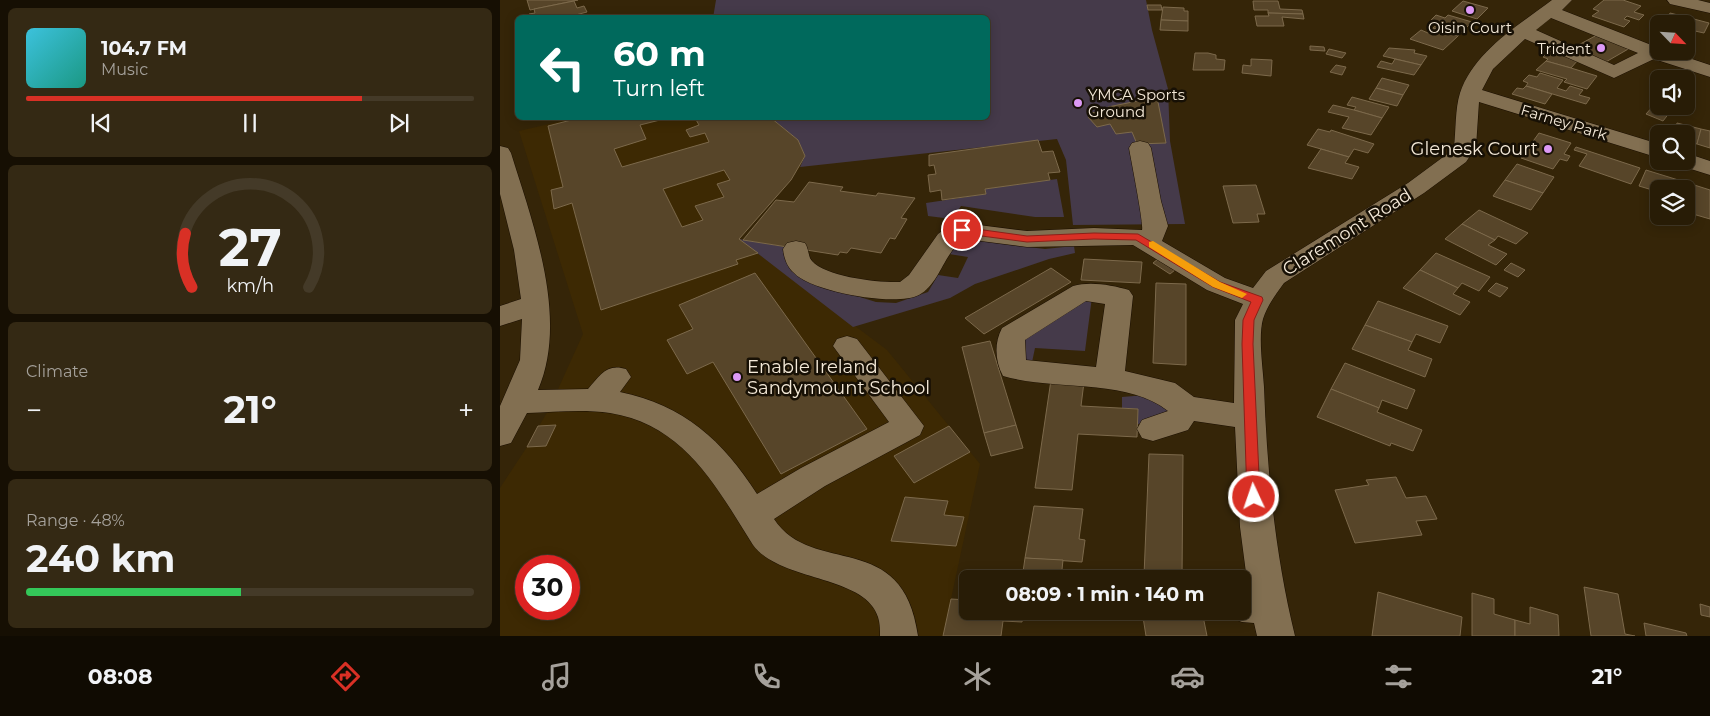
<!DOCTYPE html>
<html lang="en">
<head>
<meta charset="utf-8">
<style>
  body { margin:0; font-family:Montserrat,sans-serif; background:#342914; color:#f1f3f6; height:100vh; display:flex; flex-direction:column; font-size:19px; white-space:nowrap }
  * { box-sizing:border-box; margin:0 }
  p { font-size:16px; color:#a5a19b }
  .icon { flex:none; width:28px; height:28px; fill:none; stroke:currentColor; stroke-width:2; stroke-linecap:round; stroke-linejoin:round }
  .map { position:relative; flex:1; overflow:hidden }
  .sheet { display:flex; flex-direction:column; gap:8px; padding:8px; background:#160f03; width:500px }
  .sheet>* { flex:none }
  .guide { position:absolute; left:15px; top:15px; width:475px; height:105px; border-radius:8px; box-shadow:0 2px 12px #0003,0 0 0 1px #443a28; background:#00695c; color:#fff; overflow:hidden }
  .needle { width:32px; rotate:115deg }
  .buttons { position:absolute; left:1150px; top:15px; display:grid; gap:10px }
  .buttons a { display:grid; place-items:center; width:45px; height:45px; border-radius:8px; background:#281c06; box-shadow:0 2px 12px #0003,0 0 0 1px #443a28; font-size:25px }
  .speed { position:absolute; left:15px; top:555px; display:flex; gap:10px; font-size:25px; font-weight:700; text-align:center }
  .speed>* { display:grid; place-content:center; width:65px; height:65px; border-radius:50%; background:#281c06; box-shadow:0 2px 12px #0003,0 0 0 1px #443a28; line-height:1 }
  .speed .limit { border:8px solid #d22; background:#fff; color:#111 }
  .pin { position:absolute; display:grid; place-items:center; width:42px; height:42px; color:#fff; margin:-21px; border:2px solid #fff; border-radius:50%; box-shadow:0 1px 5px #0007 }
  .me { position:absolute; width:55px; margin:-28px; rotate:357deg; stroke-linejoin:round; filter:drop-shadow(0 0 4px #0008) }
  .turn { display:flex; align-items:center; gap:18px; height:105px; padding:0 15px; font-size:22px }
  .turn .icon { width:65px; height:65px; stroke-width:2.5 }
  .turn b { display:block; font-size:35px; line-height:42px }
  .big { font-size:38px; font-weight:700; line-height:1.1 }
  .sheet .widget { flex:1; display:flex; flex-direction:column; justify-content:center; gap:8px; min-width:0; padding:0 18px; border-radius:8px; background:#342914 }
  .sheet .dial { align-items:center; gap:0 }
  .dial svg { height:130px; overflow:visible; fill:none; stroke:#443a28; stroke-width:7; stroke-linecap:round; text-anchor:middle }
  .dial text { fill:#f1f3f6; stroke:none }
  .song { display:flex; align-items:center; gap:15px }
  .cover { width:60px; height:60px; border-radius:8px; background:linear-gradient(135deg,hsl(190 70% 55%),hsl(170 70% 35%)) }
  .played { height:5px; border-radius:2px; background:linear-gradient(90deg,#d93025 75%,#443a28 75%) }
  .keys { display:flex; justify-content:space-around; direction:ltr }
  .heat { display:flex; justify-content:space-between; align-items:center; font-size:28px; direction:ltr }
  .charge { height:8px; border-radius:4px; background:linear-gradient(90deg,#34c759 48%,#443a28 0) }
  .trip { position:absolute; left:459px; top:570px; width:292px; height:50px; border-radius:8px; background:#281c06; box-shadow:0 2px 12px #0003,0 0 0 1px #443a28; font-weight:700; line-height:50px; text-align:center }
  .menu { display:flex; height:80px; justify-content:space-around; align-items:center; background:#100b02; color:#a5a19b }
  .menu .icon { width:35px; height:35px }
  .menu .on { color:#d93025 }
  .menu b { font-size:22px; color:#f1f3f6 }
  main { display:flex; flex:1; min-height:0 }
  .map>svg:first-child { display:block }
  .built { fill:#3d2903; fill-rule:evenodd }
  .green { fill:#453a4a }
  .building { fill:#574529; stroke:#7c694b; fill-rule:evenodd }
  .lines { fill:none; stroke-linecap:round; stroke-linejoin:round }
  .minor-casing { stroke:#1a0e00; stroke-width:1 }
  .minor { fill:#826f51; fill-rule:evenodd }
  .route { fill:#d93025; stroke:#8d1f18 }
  .slow { fill:#f59e0b }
  .poi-dot { fill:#dc99f5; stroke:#171005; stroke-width:2 }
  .labels { text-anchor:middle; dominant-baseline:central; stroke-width:5; stroke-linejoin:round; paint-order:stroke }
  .far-poi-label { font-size:15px; fill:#f4e9d8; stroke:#171005 }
  .far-street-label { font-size:15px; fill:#f4e9d8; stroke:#171005 }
  .poi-label { font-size:18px; fill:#f4e9d8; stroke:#171005; text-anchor:end }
  .street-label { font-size:18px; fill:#f4e9d8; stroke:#171005 }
</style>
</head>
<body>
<main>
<section class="sheet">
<div class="widget">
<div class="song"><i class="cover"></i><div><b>104.7 FM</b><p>Music</p></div></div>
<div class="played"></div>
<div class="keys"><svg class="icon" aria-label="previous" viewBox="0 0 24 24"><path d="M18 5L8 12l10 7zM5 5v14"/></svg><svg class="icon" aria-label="pause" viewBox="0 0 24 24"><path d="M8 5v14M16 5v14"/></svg><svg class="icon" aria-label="next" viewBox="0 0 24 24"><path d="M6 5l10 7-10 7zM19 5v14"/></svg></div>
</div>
<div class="widget dial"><svg viewBox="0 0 100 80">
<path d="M14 69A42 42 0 1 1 86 69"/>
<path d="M14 69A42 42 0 0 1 10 36" stroke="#d93025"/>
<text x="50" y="56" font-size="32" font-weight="700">27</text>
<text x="50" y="72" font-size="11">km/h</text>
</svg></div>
<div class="widget"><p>Climate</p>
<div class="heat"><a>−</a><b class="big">21°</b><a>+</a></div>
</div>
<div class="widget"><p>Range · 48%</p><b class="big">240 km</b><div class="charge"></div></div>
</section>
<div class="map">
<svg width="1210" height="636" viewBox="0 0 1210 636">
  <rect width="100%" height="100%" fill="#352508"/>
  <path class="built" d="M75 118H271L298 140 305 156 300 167 239 239 387 350 480 464 443 636H0V488L27 447 49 409 83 334 19 131ZM26 566H69V609H26Z"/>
  <g class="green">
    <path d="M216 0H646L652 30 668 89 670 141 685 224 573 225 566 160 557 139 300 167 305 156 298 140 271 118H488V18H213Z"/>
    <path d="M557 179 564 217H535L461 206 452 219 428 216 426 203 486 194 485 189Z"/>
    <path d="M239 239 291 248 285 259 291 271 305 280 376 302 396 303 428 292 438 275 458 278 468 257 449 254 454 246 481 241 545 249 574 246 575 253 549 259 475 284 450 298 353 327Z"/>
    <path d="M592 297 585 351 535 348 531 367 523 362 524 336Z"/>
    <path d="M646 395 668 404 669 413 651 425 638 424V409L622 408V397Z"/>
  </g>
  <g class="building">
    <path d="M27 0H78L30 10Z"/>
    <path d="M1104 0H1123L1141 6 1134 12 1144 15 1139 20 1127 16 1124 19 1130 21 1124 27 1092 16 1099 11 1093 9Z"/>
    <path d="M74 1 77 8 84 6 87 12 64 18H30L29 14 35 13 34 9Z"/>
    <path d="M753 1H778L780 9 802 10 803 14 768 13V10H754Z"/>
    <path d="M963 1 988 8 977 19 952 11Z"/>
    <path d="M647 5H661L662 10H648Z"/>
    <path d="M663 7 684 8V11H688V21L661 20Z"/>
    <path d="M768 13 803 14 804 19 782 17 784 26H757L755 16H769Z"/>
    <path d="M1170 13 1190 18 1186 24H1165Z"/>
    <path d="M936 15 945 18 948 15 972 22 958 36 933 28 940 22 931 20Z"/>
    <path d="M1190 18 1209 23 1204 33 1186 29Z"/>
    <path d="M661 20 688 21V31L660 30Z"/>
    <path d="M933 28 958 36 943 50 910 39 921 30 928 33Z"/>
    <path d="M1097 35 1130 48 1104 63 1071 49Z"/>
    <path d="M810 46 824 47 825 51 810 50Z"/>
    <path d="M889 48 915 50 914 53 927 56 921 65 883 56Z"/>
    <path d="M829 49 846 53 842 58 826 54Z"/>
    <path d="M1049 51 1078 60 1071 68 1046 61 1048 59 1043 57Z"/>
    <path d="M695 53H708L716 55V59L725 60 724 70H693Z"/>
    <path d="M751 59 772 60 771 76 742 73 743 65 751 66Z"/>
    <path d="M895 59 921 65 914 75 877 67 881 61 892 64Z"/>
    <path d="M1046 61 1071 68 1097 76 1087 89 1064 82 1067 79 1036 70Z"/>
    <path d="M836 65 846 67 842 75 830 72Z"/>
    <path d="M1040 73 1063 80 1057 88 1066 91 1070 86 1083 90 1079 95 1090 98 1086 104 1026 86 1028 83 1023 81 1029 75 1037 77Z"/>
    <path d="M882 78 909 85 903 95 876 88Z"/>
    <path d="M1026 86 1052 94 1045 104 1012 94 1017 88 1023 89Z"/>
    <path d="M876 88 903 95 897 106 869 99Z"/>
    <path d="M657 97 666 143 637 144 632 132 616 134 610 124 597 127 588 117 592 115 591 113 611 110 608 107Z"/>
    <path d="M852 97 889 107 882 118 854 110 856 107 847 105Z"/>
    <path d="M1156 100 1159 101V106H1175L1170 112 1151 103Z"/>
    <path d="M833 105 854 110 882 118 871 135 842 128 849 117 828 112Z"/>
    <path d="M1154 105 1170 112 1163 121 1146 114Z"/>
    <path d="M79 118H168L140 125 146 139 114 149 122 167 209 142 205 133 190 137 186 130 199 125 195 118H271L298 140 305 156 291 180 239 239 258 253 236 260 238 264 101 310 72 203 54 209 51 190 63 187 48 126ZM224 170 230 180 217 184 224 197 195 206 203 220 182 227 163 189Z"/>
    <path d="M1177 123 1201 129 1197 144 1186 141V134H1174Z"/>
    <path d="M818 129 830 132 831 130 874 144 868 153 854 149 849 157 807 145Z"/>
    <path d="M1201 129 1210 131V148L1197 144Z"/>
    <path d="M1039 133 1071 143 1064 154 1070 156 1067 161 1060 159 1053 169 1021 158Z"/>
    <path d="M538 140 542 152 553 151 560 172 548 173 550 180 485 189 486 194 442 200 441 190 430 192 428 175 436 174 434 165 429 166V155Z"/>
    <path d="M1076 147 1140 168 1131 184 1079 166 1087 154 1074 150Z"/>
    <path d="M821 149 849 157 845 163 859 167 852 179 808 168Z"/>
    <path d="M1017 164 1054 177 1043 193 1005 180Z"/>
    <path d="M1146 170 1188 183 1186 189H1159V192L1139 186Z"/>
    <path d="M1005 180 1043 193 1031 210 993 196Z"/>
    <path d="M309 182 343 187 340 191 376 196 378 193 415 198 401 218 407 219 395 239 390 238 381 253 351 248 347 253 340 252 338 255 243 240 276 200 294 202Z"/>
    <path d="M1188 183 1210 190V219L1186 212V189Z"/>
    <path d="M756 185 765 214H757L759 222 733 223 723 186Z"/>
    <path d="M979 210 1028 233 1016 244 998 236 995 240 962 224Z"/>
    <path d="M962 224 995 240 988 245 1007 254 996 265 945 239Z"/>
    <path d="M936 253 990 277 979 291 962 283 958 288 920 270Z"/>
    <path d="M584 259 642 262 640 283 581 280Z"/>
    <path d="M658 259 675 270 670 274 653 263Z"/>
    <path d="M1011 263 1025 270 1018 277 1004 270Z"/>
    <path d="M551 268 571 282 484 334 465 318Z"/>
    <path d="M920 270 958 288 953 294 970 302 960 315 903 288Z"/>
    <path d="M255 273 367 429 281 474 213 362 187 374 167 340 193 329 179 305Z"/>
    <path d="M656 283 686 284V365L653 363Z"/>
    <path d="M996 283 1008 288 1000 297 988 291Z"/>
    <path d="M878 301 948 326 940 343 916 334 912 342 865 325Z"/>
    <path d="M865 325 912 342 908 350 932 359 925 377 852 349Z"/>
    <path d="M490 341 516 425 484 433 462 347Z"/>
    <path d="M845 363 915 390 907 409 882 400 879 408 831 389Z"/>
    <path d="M551 380 584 382 581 406 638 409 637 437 578 434 572 490 535 488Z"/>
    <path d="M831 389 879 408 877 412 922 430 913 451 891 443 890 446 817 417Z"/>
    <path d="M56 425 46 446 27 447 38 426Z"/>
    <path d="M516 425 523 448 491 456 484 433Z"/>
    <path d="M449 426 470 452 414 483 394 456Z"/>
    <path d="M649 454 683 455 682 579 644 576Z"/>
    <path d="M896 477 906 498 926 496 937 519 916 521 922 535 855 543 835 490 869 485 866 480Z"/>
    <path d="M405 497 448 501 444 515 464 517 456 546 391 541Z"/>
    <path d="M534 506 583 509 579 539 585 540 582 562 525 558Z"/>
    <path d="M525 558 563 560 561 579H522Z"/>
    <path d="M1084 587 1118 594 1125 634 1135 636H1091Z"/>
    <path d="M878 592 962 617 960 636H872Z"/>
    <path d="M972 593 994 599V614L1015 620V636H972Z"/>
    <path d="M451 599 468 600V611H564L563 620 523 617 522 622 503 621 501 636H443Z"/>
    <path d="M1200 604 1210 607V617L1201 615Z"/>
    <path d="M1030 607 1058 615 1059 636H1015V620L1030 624Z"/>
    <path d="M702 611 707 636H646L643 617Z"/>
    <path d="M1144 623 1186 633 1187 636H1146Z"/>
  </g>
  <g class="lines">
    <g class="minor-casing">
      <g id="minor">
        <path d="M1052 0H1072L1062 10 1159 48V51H1168L1210 65V77L1154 59 1114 78 1025 39 993 69 982 90 1159 144V158L979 102 976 147 966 162 924 193 784 283C776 294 767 306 763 319 758 337 763 368 764 387 767 471 775 554 795 636H757L754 623 742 622 729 617 727 611H742V588H748L740 527 735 427 694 421 688 430 653 441 642 438 637 429 642 420 668 411C627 378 553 391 503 376 495 361 494 343 502 328L573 286C590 281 612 285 629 290L633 296 625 371 675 383 694 397 734 403 735 320 743 304 707 290 633 245 527 247 465 239C443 252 441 283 419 295 396 307 312 292 294 273 287 267 284 258 283 249L287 243 296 241 305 243C309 249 308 257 312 261 326 277 380 283 400 282L409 275 438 234 446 228 463 223 527 231 594 228 642 230C644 225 631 160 629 148L632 143 640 141 648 143 651 148 661 201 668 226 662 241 725 278 753 288 766 271 908 183 950 152 954 147C956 130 955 109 960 93 974 51 1019 25 1052 0ZM1051 18 1138 53 1114 65 1036 30ZM586 301 605 304 596 367 526 360 525 340Z"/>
        <path d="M1167 0H1198L1210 3V13L1170 4Z"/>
        <path d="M0 146 8 148 11 153C33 224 69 318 38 390L88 389C100 375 107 363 126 369L131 377 120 392C184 405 223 441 257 494L301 468 389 422 333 346 337 339 347 336 357 339 424 426 420 435 325 486 274 519C313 578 403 527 418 636H380C380 630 380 623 378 617 365 575 280 582 253 545 217 488 185 425 110 413 83 409 55 412 27 413L11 443 0 446V406L20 360 22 319 0 326V306L21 299 14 250 0 194Z"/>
        <path d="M1186 153 1210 161V175L1178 165 1176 161H1186Z"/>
      </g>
    </g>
    <use href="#minor" class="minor"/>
  </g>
  <path class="route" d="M462 227 527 236 594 233 638 234 720 282 762 297 763 300 754 320 753 344 760 497 758 501H749L747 497 742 344 743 320 751 302 713 287 636 240 594 239 527 242 459 233 457 230Z"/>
  <path class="slow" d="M653 241 720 282 747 294 742 298 713 287 649 247V242Z"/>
  <g class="poi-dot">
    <circle cx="970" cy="10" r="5"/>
    <circle cx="1101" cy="48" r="5"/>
    <circle cx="578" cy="103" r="5"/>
    <circle cx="1048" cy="149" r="5"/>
    <circle cx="237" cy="377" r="5"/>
  </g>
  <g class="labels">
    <g class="far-poi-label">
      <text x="970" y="27">Oisin Court</text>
      <text x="1091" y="48" text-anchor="end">Trident</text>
      <text x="588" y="94" text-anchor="start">YMCA Sports<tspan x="588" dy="17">Ground</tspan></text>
    </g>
    <g class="far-street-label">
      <text transform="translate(1064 122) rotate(17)">Farney Park</text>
    </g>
    <g class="poi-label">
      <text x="1038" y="149">Glenesk Court</text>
      <text x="247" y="367" text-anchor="start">Enable Ireland<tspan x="247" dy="21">Sandymount School</tspan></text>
    </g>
    <g class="street-label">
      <text transform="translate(847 232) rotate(-32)">Claremont Road</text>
    </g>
  </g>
</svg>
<div class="buttons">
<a><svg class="needle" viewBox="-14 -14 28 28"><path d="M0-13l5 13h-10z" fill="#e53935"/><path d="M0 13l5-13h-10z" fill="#a5a19b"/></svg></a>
<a><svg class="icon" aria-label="sound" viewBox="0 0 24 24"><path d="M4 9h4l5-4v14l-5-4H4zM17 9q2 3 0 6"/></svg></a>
<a><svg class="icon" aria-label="search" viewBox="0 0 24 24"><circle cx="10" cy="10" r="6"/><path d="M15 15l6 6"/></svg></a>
<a><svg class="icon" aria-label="layers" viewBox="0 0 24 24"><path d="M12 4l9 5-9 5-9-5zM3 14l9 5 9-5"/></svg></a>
</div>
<div class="speed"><div class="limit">30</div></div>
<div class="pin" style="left:462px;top:230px;background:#d93025"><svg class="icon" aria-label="arrive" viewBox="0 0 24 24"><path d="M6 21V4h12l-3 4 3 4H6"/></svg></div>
<svg class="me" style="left:754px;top:497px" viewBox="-20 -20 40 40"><circle r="17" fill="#d93025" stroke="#fff" stroke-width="3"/><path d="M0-11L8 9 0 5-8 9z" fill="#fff"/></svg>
<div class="trip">08:09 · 1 min · 140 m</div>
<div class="guide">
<div class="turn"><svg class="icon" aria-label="left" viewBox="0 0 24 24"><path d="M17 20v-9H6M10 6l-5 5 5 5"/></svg><div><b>60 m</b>Turn left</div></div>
</div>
</div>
</main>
<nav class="menu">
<b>08:08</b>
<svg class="icon on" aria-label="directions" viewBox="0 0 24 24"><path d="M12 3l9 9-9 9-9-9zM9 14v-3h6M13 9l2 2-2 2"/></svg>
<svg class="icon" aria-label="music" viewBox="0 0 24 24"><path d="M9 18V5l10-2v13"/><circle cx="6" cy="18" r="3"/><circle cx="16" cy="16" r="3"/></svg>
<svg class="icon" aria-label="phone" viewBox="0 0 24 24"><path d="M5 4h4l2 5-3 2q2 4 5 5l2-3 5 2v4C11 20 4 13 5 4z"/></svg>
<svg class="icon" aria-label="climate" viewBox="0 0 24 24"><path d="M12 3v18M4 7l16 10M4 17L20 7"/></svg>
<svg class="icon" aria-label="car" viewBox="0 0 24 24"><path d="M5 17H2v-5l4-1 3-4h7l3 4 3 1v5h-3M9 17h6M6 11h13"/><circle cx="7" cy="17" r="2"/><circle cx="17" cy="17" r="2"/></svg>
<svg class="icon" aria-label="filters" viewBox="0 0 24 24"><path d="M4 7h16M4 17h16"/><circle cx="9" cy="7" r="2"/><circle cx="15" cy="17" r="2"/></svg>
<b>21°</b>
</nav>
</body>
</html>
